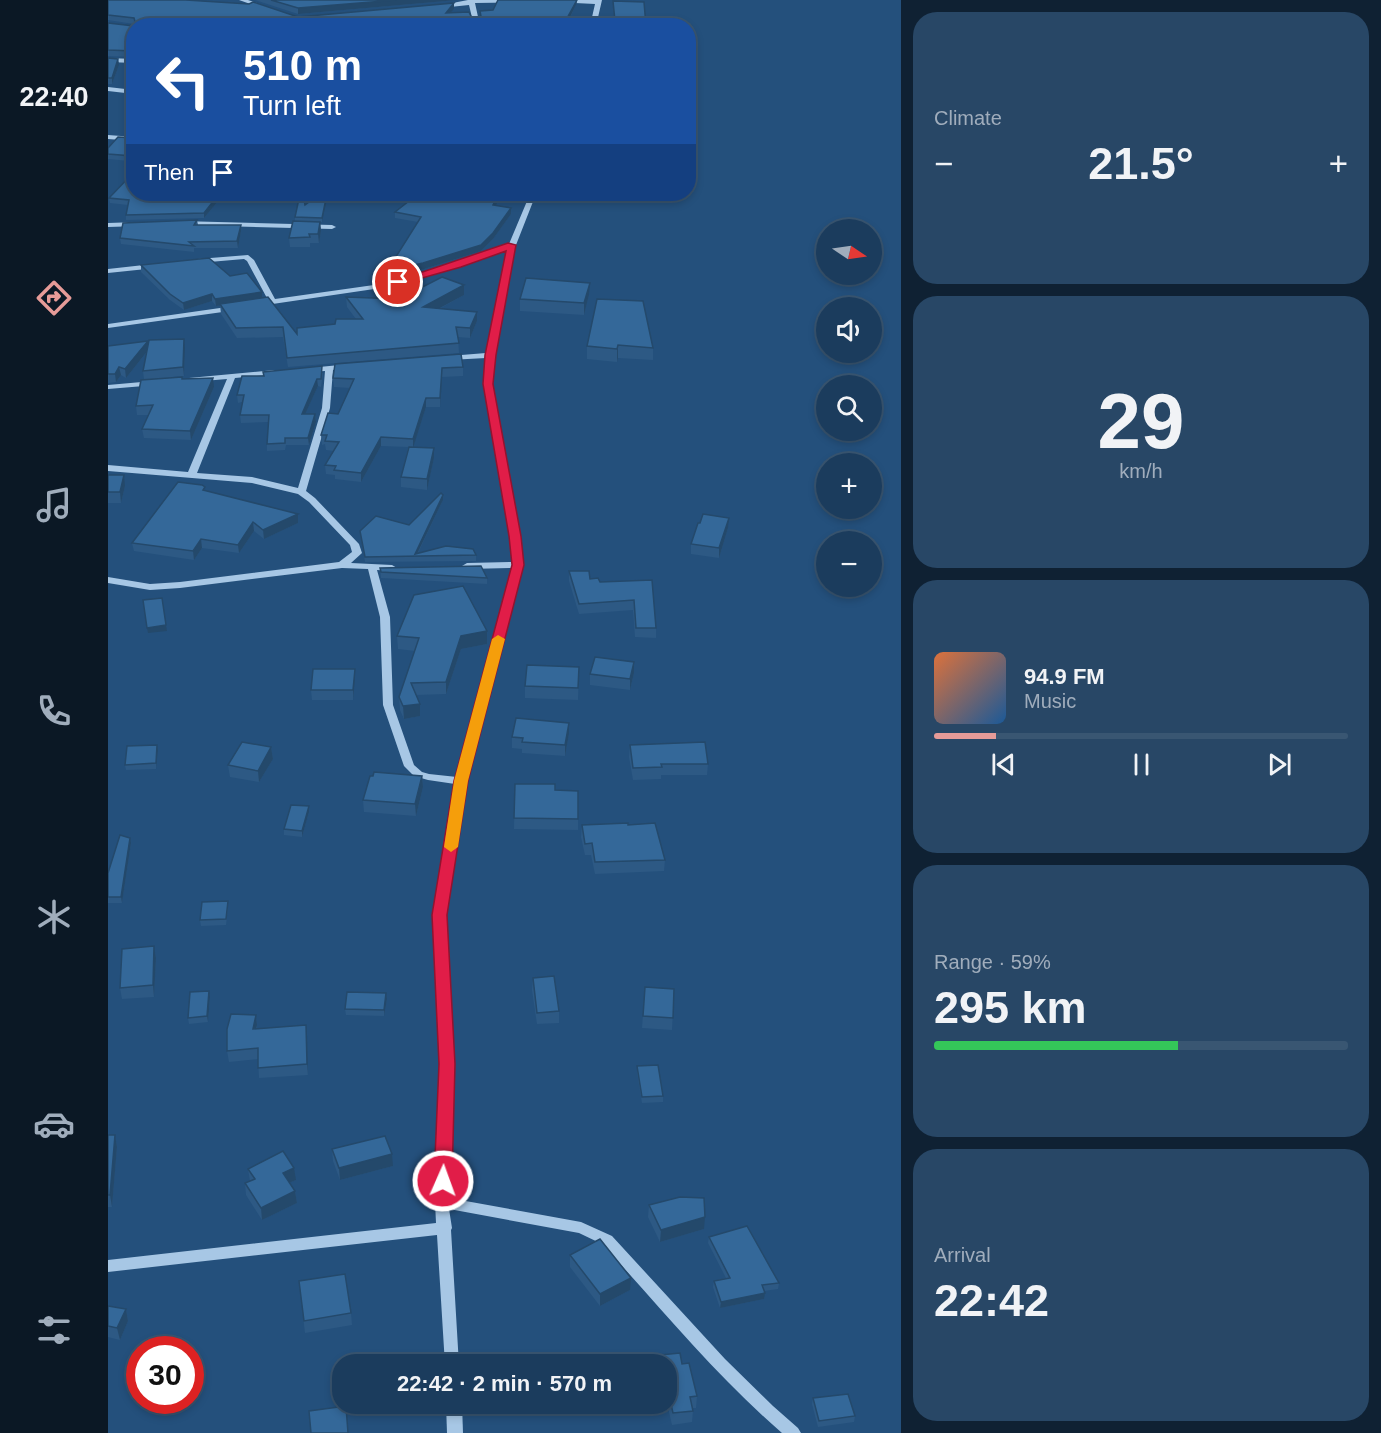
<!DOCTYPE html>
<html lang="en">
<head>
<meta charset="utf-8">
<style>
  body { margin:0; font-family:Helvetica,sans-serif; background:#284766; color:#f1f3f6; height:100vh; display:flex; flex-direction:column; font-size:22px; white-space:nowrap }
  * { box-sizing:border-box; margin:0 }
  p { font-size:20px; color:#a0adbc }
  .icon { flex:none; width:33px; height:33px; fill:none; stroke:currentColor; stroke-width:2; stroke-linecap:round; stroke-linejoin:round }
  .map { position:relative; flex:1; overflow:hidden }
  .drawer { display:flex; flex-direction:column; gap:12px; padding:12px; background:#0f2133; width:480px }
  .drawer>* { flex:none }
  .top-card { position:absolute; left:18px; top:18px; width:570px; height:183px; border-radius:24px; box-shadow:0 3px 9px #0003,0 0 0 2px #395672; background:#1a4fa0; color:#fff; overflow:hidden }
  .needle { width:39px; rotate:103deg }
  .fabs { position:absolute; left:708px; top:219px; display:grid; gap:12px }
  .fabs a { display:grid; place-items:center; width:66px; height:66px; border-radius:50%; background:#1b3c5d; box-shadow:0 3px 9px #0003,0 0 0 2px #395672; font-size:30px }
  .speed { position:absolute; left:18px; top:1336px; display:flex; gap:12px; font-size:30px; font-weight:700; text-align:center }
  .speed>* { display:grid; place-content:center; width:78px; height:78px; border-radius:50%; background:#1b3c5d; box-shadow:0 3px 9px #0003,0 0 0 2px #395672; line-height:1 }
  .speed .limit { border:9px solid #d22; background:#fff; color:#111 }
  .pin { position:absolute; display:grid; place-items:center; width:51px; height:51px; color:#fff; margin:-26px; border:3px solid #fff; border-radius:50%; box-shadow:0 2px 6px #0007 }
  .me { position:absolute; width:66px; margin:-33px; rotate:2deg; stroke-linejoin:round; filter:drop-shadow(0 0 4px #0008) }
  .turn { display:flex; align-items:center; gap:21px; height:126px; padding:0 18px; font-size:27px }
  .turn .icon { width:78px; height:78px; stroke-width:2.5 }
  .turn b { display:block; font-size:42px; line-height:51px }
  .then { display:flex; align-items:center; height:57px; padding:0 18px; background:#0003; gap:12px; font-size:22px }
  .big { font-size:45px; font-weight:700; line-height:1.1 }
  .drawer .card { flex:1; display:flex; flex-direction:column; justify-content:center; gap:9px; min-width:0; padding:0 21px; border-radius:24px; background:#284766 }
  .drawer .dial { align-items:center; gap:0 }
  .dial b { font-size:78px; line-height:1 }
  .song { display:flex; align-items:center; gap:18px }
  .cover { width:72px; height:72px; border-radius:9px; background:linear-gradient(135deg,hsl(20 70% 55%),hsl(210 70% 35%)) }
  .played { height:6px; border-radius:3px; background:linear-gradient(90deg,#e69b98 15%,#395672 15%) }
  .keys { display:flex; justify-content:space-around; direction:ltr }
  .heat { display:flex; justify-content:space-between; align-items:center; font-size:33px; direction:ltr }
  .charge { height:9px; border-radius:4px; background:linear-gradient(90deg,#34c759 59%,#395672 0) }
  .trip { position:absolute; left:224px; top:1354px; width:345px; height:60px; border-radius:24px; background:#1b3c5d; box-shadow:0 3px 9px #0003,0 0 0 2px #395672; font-weight:700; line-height:60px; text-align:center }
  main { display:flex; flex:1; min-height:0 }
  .tab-bar { display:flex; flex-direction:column; width:108px; justify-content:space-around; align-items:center; background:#0b1825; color:#a0adbc }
  .tab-bar .icon { width:42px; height:42px }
  .tab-bar .active { color:#e69b98 }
  .tab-bar b { font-size:27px; color:#f1f3f6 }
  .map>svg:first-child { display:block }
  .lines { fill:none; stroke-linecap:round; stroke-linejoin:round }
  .minor { fill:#a7c7e5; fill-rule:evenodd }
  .wall { fill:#2d5984 }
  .shaded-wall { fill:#24496b }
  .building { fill:#346899; stroke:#24496b; stroke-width:1.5 }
  .route { fill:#e11d48; stroke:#92132f; stroke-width:1.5 }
  .slow { fill:#f59e0b }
</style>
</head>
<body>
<main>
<nav class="tab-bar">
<b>22:40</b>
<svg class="icon active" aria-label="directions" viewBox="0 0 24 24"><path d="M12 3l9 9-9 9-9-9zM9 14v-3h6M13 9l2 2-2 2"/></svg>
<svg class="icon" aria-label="music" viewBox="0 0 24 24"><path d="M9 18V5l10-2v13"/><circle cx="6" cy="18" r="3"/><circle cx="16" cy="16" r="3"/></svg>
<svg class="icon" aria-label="phone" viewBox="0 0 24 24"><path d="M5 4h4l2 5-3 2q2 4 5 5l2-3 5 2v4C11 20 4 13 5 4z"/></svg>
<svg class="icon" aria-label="climate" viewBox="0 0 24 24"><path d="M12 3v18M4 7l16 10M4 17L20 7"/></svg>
<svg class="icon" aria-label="car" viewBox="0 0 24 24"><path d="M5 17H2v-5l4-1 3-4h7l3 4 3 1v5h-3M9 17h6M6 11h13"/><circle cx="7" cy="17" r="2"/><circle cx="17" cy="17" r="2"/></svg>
<svg class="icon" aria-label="filters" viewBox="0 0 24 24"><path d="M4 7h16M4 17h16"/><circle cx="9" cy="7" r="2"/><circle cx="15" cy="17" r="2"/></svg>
</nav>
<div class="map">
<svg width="793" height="1433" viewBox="0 0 793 1433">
  <rect width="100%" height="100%" fill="#24507c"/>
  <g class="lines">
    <g class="minor">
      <path d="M131 0H140L160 7 157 9Z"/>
      <path d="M360 0H430L427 2 367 3 372 26H366L361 5 332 8 329 6Z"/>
      <path d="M444 0H494L488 26H482L487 4 447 2Z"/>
      <path d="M0 58 26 59V63L0 62Z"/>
      <path d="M0 87 26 90V94L0 91Z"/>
      <path d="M0 135 26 137V141L0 139Z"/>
      <path d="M422 194H428L408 245 386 355 384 384 412 536 415 565 358 781 338 914 345 1064 341 1198 473 1222 504 1236 617 1359 665 1406 690 1428 693 1433H674C608 1376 553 1308 494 1244L471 1233 341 1209 344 1228 343 1230 351 1365H337L329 1235 0 1272V1260L328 1223 327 1202 333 1064 326 914 347 784 320 780 306 776 296 766 275 705 272 617 260 569 234 568 72 588 42 590 0 583V577L42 584 72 582 231 562 244 552 242 545 201 502 190 494 144 483 0 471V465L80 472 119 379 84 382H81V378L167 370 171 372 170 374 127 378 89 473 144 477 190 488 214 408 217 371 201 372 197 370 201 368 242 364V368L225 370 222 408 198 491 207 498 251 544 254 553 243 563 284 565 289 568 284 571 269 570 282 617 285 705 306 765 314 772 321 774 349 777 404 568 359 569 354 566 359 563 405 562 402 536 376 384 378 358 341 360 337 358 341 356 378 353 400 249 309 280 273 288 151 306H148V302L160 300 139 261 136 259 90 263 86 261 90 259 140 255 146 260 167 299 273 284 304 276 401 244Z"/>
      <path d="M72 221 224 225 228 227 224 229 75 225H72Z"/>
      <path d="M29 222 33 224 32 226 0 227V223Z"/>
      <path d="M45 264H48V268L0 273V269Z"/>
      <path d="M126 306 130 308 129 310 0 328V324Z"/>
      <path d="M45 381H48V385L0 389V385Z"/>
      <path d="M338 1404H354L355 1433H339Z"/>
    </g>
  </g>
  <g class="wall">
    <path d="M0 0 190 17 346 9 343 12 366 23 373 22 372 11 385 10 469 0 468 5 461 20 473 21V26H27L26 24 0 20Z"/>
    <path d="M147 0H349L190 14Z"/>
    <path d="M0 23 26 26V57L0 56Z"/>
    <path d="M0 58 10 59 11 65 4 84H0Z"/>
    <path d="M26 121V135L18 134V129Z"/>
    <path d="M26 138V172L17 171V166L21 161 0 159V148Z"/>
    <path d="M26 194H116L96 218 18 220V215L20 205 2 203 1 198Z"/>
    <path d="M212 194H220L214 222H212L213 231 211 243H202V247H182L181 238 187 221V217L197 205Z"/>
    <path d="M497 194H526L525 199 497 197Z"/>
    <path d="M388 206 403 214 385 239 373 251 316 269 279 277V271L310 222 287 218V212Z"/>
    <path d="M89 220 90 225H133V231L130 248H86V252L13 244 12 238Z"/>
    <path d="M33 265 122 276 154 292V298L189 334 248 319 239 307 238 297 291 299 356 285V295L331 309 369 312V321L362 338 350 337 351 353 180 367 175 337 129 338 113 314 112 305 108 306 104 301 76 310 62 300 33 272Z"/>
    <path d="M481 295 476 315 412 311V299Z"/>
    <path d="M489 299 545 348V360L510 358 509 362 479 359V346Z"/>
    <path d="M0 346 77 348 76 376 64 377 106 387 83 440 36 438 34 429 41 415H29L28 406 36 379 35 371 38 353 18 378 13 375 8 382 0 383Z"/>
    <path d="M227 364 355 367V376L334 377 332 407H318L305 447 326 448V458L319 490 293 487V477L300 447 273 446 253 482 227 479V475L218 474 217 465 226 451 218 450 217 444 214 445 213 435 230 414 242 388 226 387 225 378Z"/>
    <path d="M215 373 213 387 210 386 197 414H207L208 422 201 445H178L177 450 159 451V444L161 422 133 423 132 415 134 402 130 403 129 395 155 376Z"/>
    <path d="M0 475 17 486 13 503H0Z"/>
    <path d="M98 490 190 523 156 539 146 531 131 553 94 548 86 560 26 551 24 543Z"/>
    <path d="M335 500 310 553 368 555V561L257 562 252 531 301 525Z"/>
    <path d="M620 528 611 558 583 554V544Z"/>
    <path d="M272 568 379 578V584L273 578Z"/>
    <path d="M461 571 492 582 544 580 548 628V638L527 637 525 610 471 614 461 581Z"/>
    <path d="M289 636 379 644 353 649 338 694 308 695 312 704V716L296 719 292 710 291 697 307 651 290 649Z"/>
    <path d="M471 667 470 700 417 698V686Z"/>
    <path d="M247 669V679L245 700H204L203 690Z"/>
    <path d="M526 673 522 690 482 685V674Z"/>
    <path d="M461 723V734L457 756 414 753V749L404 748V737Z"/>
    <path d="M49 745 50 750 48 769 18 770 17 765Z"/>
    <path d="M522 745 600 764 599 775H553V779L525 780 521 757Z"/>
    <path d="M163 747 165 759 151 782 122 777 120 765Z"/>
    <path d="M265 776H314L315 787 308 816 256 812 255 800Z"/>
    <path d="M407 784 447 790 470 819V830L406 829Z"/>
    <path d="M201 806V812L194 837 176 835V829Z"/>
    <path d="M474 825H520L557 860 556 871 487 874 483 855H477L473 837Z"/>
    <path d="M22 838 23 843 14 903H0V873Z"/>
    <path d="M120 901V907L118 925 93 926 92 920Z"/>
    <path d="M46 946 48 958 46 997 14 999 12 988Z"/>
    <path d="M425 978 451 1011V1023L429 1024 424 990Z"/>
    <path d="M537 987 566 989 564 1030 534 1028Z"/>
    <path d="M278 993 279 999 276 1016 238 1015 237 1009Z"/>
    <path d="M102 997 100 1022 81 1024 80 1018Z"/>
    <path d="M148 1015 149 1025V1028L199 1035 200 1075 151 1078 150 1059 121 1062 119 1051Z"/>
    <path d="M529 1066 555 1096V1102L534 1103 529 1072Z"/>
    <path d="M0 1135H7L9 1147 4 1207H0Z"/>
    <path d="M224 1149 285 1166 232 1180 225 1161Z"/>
    <path d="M140 1169 188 1180 181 1183 187 1191 189 1203 154 1220 138 1195 137 1183 142 1181Z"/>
    <path d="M541 1205 596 1229 552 1242 540 1217Z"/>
    <path d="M601 1237 671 1283 670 1289 656 1291V1299L612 1308 605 1287 606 1281 618 1278 600 1243Z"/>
    <path d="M462 1255 522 1290 492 1306 462 1267Z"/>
    <path d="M191 1281 243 1313 244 1325 197 1333Z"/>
    <path d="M0 1306 18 1309 20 1321 12 1340 0 1337Z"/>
    <path d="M552 1355 589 1396 588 1408H585V1411L584 1422 564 1425 558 1399V1365H551Z"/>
    <path d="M705 1398 747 1416 746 1422 710 1427 704 1404Z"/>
  </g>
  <g class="shaded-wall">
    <path d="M288 0H349L190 14V8Z"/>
    <path d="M469 0 468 5 458 25V20Z"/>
    <path d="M346 3V9L338 18V13Z"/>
    <path d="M10 59 11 65 4 84V78Z"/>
    <path d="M111 194H116L96 218V213Z"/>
    <path d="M219 194H220L214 222V218Z"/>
    <path d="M391 194H393L385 212V205Z"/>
    <path d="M403 208V214L385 239 373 251 316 269 279 277V271Z"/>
    <path d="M212 222 213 231 211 243 210 234Z"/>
    <path d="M133 225V231L130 248 129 241Z"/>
    <path d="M482 283 481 295 476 315V303Z"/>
    <path d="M356 285V295L315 317V307Z"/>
    <path d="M154 292V299L108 306 107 299Z"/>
    <path d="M104 294V301L76 310 75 303Z"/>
    <path d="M369 312V321L362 338V328Z"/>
    <path d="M76 339 77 348 76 376 75 367Z"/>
    <path d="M40 341 41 349 18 378 17 369Z"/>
    <path d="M510 345V358L509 362V349Z"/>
    <path d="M11 367 13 375 8 382 7 374Z"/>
    <path d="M334 368V377L332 407V398Z"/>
    <path d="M105 378 106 387 83 440 82 431Z"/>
    <path d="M209 379 210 386 194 421V414Z"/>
    <path d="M318 398V407L305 448V439Z"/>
    <path d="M207 414 208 422 201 445 200 438Z"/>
    <path d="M273 437V446L253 482V473Z"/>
    <path d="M326 448V458L319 490V479Z"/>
    <path d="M16 475 17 486 13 503 12 492Z"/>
    <path d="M335 495V500L308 556 307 554Z"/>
    <path d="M190 514V523L156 539 155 530Z"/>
    <path d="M621 518 620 528 611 558V548Z"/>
    <path d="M145 522 146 531 131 553 130 545Z"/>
    <path d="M93 539 94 548 86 560 85 551Z"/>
    <path d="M58 625 59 631 40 633 39 628Z"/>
    <path d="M379 631V644L353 649 338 694V682L353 636Z"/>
    <path d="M526 662V673L522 690V679Z"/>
    <path d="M247 669V679L245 700V690Z"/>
    <path d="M312 704V716L296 719 295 706Z"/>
    <path d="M461 723V734L457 756V745Z"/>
    <path d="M49 745 50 750 48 769V763Z"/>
    <path d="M163 747 165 759 151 782 150 771Z"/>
    <path d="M314 776 315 787 308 816 307 804Z"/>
    <path d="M201 806V812L194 837V831Z"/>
    <path d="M22 838 23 843 14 903 13 897Z"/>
    <path d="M46 946 48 958 46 997 45 985Z"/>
    <path d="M101 991 102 997 100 1022 99 1016Z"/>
    <path d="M278 993 279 999 276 1016V1010Z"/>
    <path d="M148 1015 149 1025 146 1039 145 1029Z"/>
    <path d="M198 1025 199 1035 200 1075 199 1064Z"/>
    <path d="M7 1135 9 1147 4 1207 2 1195Z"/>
    <path d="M284 1154 285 1166 232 1180 231 1168Z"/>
    <path d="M186 1168 188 1180 176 1185 175 1173Z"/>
    <path d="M187 1191 189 1203 154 1220 153 1208Z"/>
    <path d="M597 1217 596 1229 552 1242 553 1230Z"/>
    <path d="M523 1278 522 1290 492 1306V1294Z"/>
    <path d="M657 1293 656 1299 612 1308 613 1302Z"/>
    <path d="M18 1309 20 1321 12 1340 9 1328Z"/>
  </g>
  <g class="building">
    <path d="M0 0H78L141 4 145 2 190 17 346 3 338 13 361 12 366 23 374 22 372 11 385 10 390 0H469L458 20 473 21 471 26H27L28 25 26 18 0 15Z"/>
    <path d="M163 0H288L190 8Z"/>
    <path d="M505 1 536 2 538 26H503V21H507Z"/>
    <path d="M0 23 26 26V51L0 50Z"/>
    <path d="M0 58 10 59 4 78H0Z"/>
    <path d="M26 121V130L18 129Z"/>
    <path d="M10 137 26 138V167L17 166 24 156 0 154V148Z"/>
    <path d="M26 172V194H111L96 213 18 215 21 200 1 198Z"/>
    <path d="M192 194H195L197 205 212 194H219L214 218 187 217Z"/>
    <path d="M310 194H391L385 205 403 208 385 233 373 245 315 263 279 271 313 217 287 212Z"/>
    <path d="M89 220 86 225H133L129 241 81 242 86 246 12 238 15 223Z"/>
    <path d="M185 221 212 222 210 234H201L202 237 181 238Z"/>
    <path d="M101 258 122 276 139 273 154 292 107 299 104 294 75 303 62 294 33 265Z"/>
    <path d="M334 277 356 285 315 307 369 312 362 328 348 327 351 343 179 358 175 327 128 328 112 304 160 297 189 334V328L227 324 228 319H255L238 297 291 299Z"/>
    <path d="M418 278 482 283 476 303 412 299Z"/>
    <path d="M489 299 535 301 545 348 510 345 509 349 479 346Z"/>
    <path d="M76 339 75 367 35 371 41 340Z"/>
    <path d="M40 341 17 369 11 367 7 374H0V346Z"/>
    <path d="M353 354 355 367 334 368 332 398H318L305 439 273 437 253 473 226 470 228 466 217 465 231 442 217 441 219 435H213L220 413 230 414 246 379 225 378 227 364Z"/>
    <path d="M214 366 213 379H209L194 414H207L200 438H177V443L159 444 161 415H132L136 395H129L134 376H156L155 372Z"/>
    <path d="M74 377V379L105 378 82 431 34 429 45 405 28 406 33 380Z"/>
    <path d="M301 447 326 448 319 479 293 477Z"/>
    <path d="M0 475H16L12 492H0Z"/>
    <path d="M70 482 94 485 97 487 95 490 190 514 155 530 145 522 130 545 93 539 85 551 24 543Z"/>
    <path d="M333 493 335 495 307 554 338 546 365 549 368 555 257 557 252 531 268 516 301 525Z"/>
    <path d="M595 514 621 518 611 548 583 544 590 523H592Z"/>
    <path d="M373 566 379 578 273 572 272 568Z"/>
    <path d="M461 571H481L482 579 490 578 492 582 544 580 548 628H528L526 600 471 604Z"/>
    <path d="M355 586 379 631 353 636 338 682 303 683 312 704 295 706 291 697 311 638 289 636 306 595Z"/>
    <path d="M54 598 58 625 39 628 35 600Z"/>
    <path d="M487 657 526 662 522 679 482 674Z"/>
    <path d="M419 665 471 667 470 688 417 686Z"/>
    <path d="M205 669H247L245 690H203Z"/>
    <path d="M408 718 461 723 457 745 414 742 415 738 404 737Z"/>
    <path d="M134 742 163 747 150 771 120 765Z"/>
    <path d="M597 742 600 764H553L554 767 525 768 522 745Z"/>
    <path d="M49 745 48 763 17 765 19 746Z"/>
    <path d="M266 772 314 776 307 804 255 800 262 776H265Z"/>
    <path d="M407 784H447V790L470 791V819L406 818Z"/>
    <path d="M183 805 201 806 194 831 176 829Z"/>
    <path d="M520 823V825L547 823 557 860 487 862 484 843 477 844 474 825Z"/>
    <path d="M12 835 22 838 13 897H0V873Z"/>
    <path d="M120 901 118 919 92 920 94 902Z"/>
    <path d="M46 946 45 985 12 988 14 949Z"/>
    <path d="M446 976 451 1011 429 1013 425 978Z"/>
    <path d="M537 987 566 989 565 1018 535 1016Z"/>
    <path d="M101 991 99 1016 80 1018 82 992Z"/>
    <path d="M239 992 278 993 276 1010 237 1009Z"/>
    <path d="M123 1014 148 1015 145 1029 198 1025 199 1064 150 1068V1048L119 1051V1029Z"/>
    <path d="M550 1065 555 1096 534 1097 529 1066Z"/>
    <path d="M0 1135H7L2 1195H0Z"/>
    <path d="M277 1136 284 1154 231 1168 224 1149Z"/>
    <path d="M175 1151 186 1168 175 1173 187 1191 153 1208 137 1183 147 1179 140 1169Z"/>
    <path d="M572 1197 596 1198 597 1217 553 1230 541 1205Z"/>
    <path d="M639 1226 671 1283 654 1285 657 1293 613 1302 606 1281 622 1278 601 1237Z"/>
    <path d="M492 1239 523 1278 492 1294 462 1255Z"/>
    <path d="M237 1274 243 1313 196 1321 191 1281Z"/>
    <path d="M0 1306 18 1309 9 1328 0 1326Z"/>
    <path d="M572 1353 574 1364 581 1363 589 1396 582 1397 585 1411 565 1413 558 1383V1365H554L552 1355Z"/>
    <path d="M485 1357 486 1365H469L468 1358Z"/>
    <path d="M740 1394 747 1416 711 1421 705 1398Z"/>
    <path d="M238 1406 240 1433H203L201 1411Z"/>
  </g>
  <path class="route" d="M400 243 408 245 388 355 385 384 413 536 416 565 360 781 339 915 347 1064 344 1181 341 1186 335 1188 328 1186 326 1181 331 1064 324 915 346 781 404 565 401 536 375 384 377 355 398 251 353 267 293 284 285 282Z"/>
  <path class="slow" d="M390 635 397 639 360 781 350 847 343 852 336 847 346 781 384 639Z"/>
</svg>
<div class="fabs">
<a><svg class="needle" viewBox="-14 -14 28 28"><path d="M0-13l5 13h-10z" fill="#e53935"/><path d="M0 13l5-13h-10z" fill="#a0adbc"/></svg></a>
<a><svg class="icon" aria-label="sound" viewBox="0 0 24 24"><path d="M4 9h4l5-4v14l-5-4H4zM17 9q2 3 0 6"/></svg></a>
<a><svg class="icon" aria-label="search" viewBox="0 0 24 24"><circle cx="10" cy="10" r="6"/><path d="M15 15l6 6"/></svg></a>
<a>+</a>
<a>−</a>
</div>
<div class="speed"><div class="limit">30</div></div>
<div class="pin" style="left:290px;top:282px;background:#d93025"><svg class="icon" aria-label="arrive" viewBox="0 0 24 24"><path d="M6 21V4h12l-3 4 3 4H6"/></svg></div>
<svg class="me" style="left:335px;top:1181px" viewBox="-20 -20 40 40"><circle r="17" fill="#e11d48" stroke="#fff" stroke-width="3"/><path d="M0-11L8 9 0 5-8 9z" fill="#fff"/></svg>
<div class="trip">22:42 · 2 min · 570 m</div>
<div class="top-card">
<div class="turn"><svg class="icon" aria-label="left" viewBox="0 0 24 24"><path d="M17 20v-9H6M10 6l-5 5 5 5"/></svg><div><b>510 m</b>Turn left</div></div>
<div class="then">Then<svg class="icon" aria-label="arrive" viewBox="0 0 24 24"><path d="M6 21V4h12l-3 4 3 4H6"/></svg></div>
</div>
</div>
<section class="drawer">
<div class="card"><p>Climate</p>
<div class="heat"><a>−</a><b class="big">21.5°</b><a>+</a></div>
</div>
<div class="card dial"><b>29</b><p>km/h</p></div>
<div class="card">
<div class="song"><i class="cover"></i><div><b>94.9 FM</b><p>Music</p></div></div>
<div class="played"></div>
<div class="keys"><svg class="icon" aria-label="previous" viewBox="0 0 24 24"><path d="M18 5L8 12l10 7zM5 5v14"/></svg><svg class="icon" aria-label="pause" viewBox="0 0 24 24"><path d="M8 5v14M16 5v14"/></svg><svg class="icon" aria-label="next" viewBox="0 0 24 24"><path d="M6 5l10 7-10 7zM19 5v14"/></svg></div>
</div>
<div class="card"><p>Range · 59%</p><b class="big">295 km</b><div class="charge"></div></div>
<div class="card"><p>Arrival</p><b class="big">22:42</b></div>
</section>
</main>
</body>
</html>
